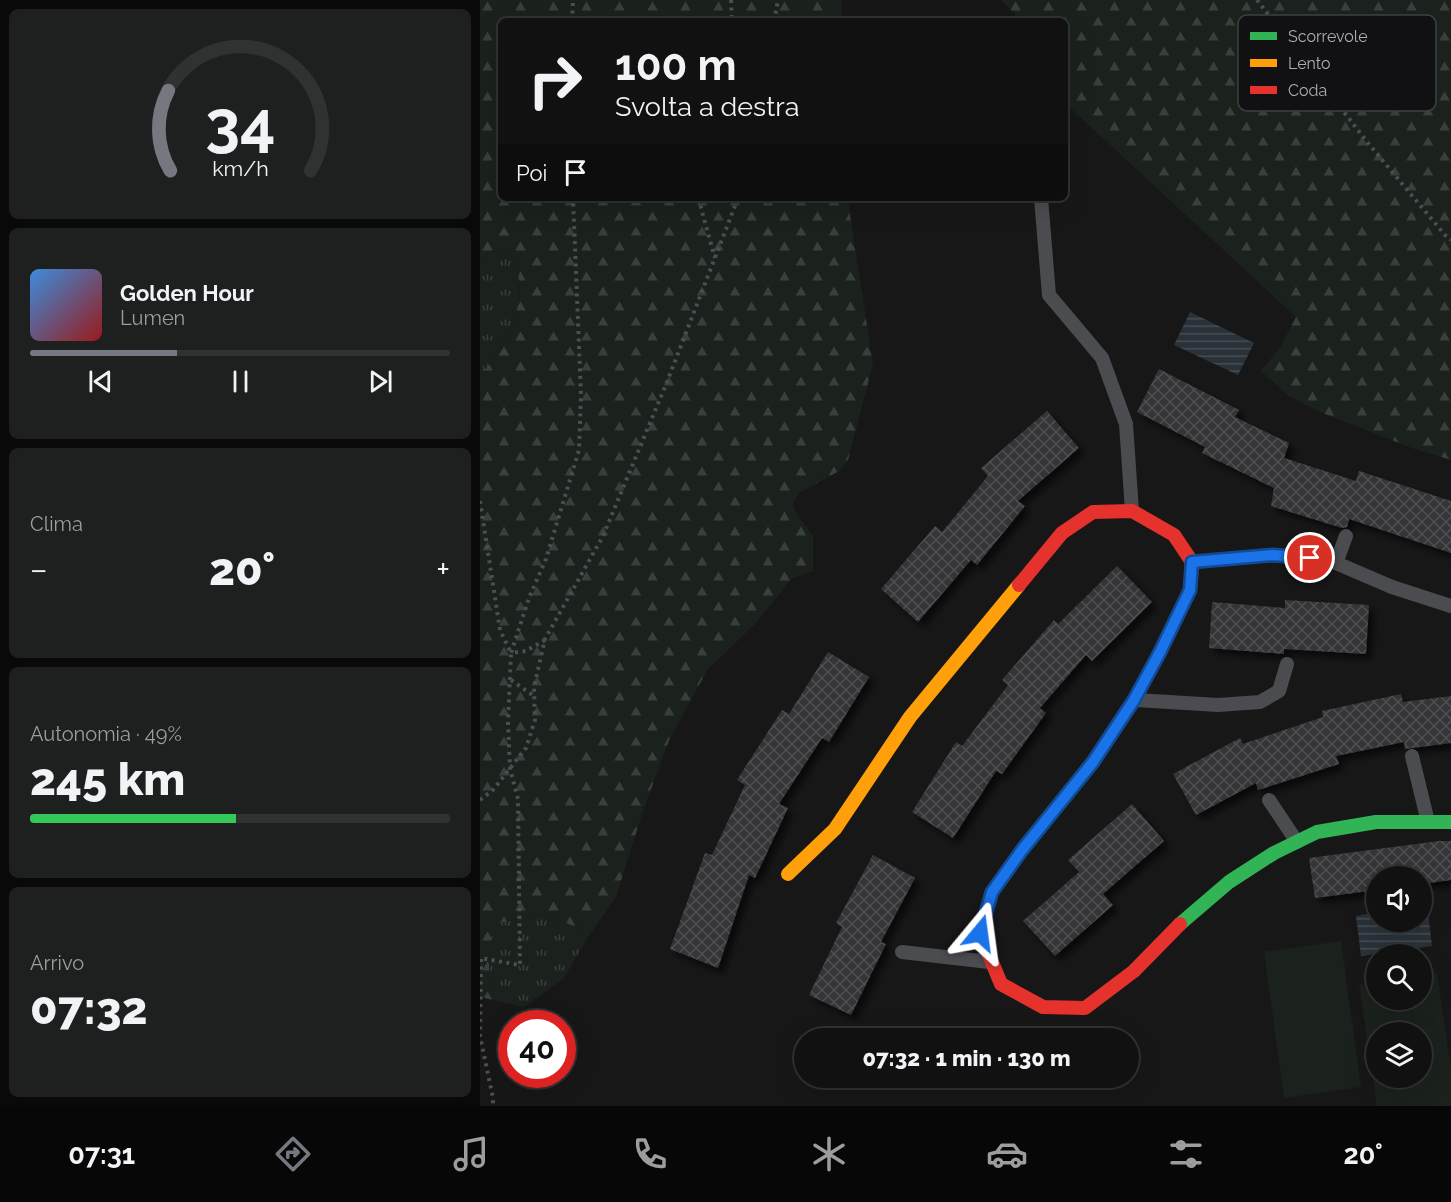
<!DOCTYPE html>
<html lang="it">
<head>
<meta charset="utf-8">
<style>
  body { margin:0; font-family:Raleway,sans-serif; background:#1e1f1f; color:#f1f3f6; height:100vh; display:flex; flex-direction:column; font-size:22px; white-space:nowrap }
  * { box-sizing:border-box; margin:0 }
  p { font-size:20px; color:#9c9d9f }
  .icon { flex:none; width:33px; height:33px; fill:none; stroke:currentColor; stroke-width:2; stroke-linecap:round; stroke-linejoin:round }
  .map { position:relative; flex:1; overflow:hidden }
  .sheet { display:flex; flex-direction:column; gap:9px; padding:9px; background:#090909; width:480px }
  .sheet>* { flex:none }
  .top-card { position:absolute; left:18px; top:18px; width:570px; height:183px; border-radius:9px; box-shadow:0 6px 24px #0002,0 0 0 2px #303131; background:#111; color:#f1f3f6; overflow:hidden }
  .buttons { position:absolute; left:886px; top:866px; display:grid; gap:12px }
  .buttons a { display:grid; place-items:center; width:66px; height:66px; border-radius:50%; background:#111; box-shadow:0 6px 24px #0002,0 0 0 2px #303131; font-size:30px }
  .speed { position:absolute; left:18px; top:1010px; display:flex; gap:12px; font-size:30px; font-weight:700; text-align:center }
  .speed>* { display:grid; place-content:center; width:78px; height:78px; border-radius:50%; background:#111; box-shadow:0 6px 24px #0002,0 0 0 2px #303131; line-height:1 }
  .speed .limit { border:9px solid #d22; background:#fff; color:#111 }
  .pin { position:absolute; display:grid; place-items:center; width:51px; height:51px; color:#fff; margin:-26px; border:3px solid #fff; border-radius:50%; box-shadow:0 2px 6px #0007 }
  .me { position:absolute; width:66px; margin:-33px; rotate:16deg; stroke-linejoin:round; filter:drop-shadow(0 0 4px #0008) }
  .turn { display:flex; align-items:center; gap:21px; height:126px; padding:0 18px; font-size:27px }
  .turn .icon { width:78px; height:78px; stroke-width:2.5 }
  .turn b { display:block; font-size:42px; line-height:51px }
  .then { display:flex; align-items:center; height:57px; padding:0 18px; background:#0003; gap:12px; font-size:22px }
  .big { font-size:45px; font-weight:800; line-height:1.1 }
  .sheet .tile { flex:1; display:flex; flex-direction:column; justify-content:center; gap:9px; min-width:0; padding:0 21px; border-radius:9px; background:#1e1f1f }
  .sheet .dial { align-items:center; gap:0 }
  .dial svg { height:156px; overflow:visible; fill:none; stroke:#303131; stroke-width:7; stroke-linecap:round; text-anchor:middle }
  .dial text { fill:#f1f3f6; stroke:none }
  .song { display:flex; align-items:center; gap:18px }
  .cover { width:72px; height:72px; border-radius:9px; background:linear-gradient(135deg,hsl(210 70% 55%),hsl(0 70% 35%)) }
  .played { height:6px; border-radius:3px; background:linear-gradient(90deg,#757880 35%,#303131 35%) }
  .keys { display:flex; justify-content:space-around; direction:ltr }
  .heat { display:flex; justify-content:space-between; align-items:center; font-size:33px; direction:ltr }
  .charge { height:9px; border-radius:4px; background:linear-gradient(90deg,#34c759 49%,#303131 0) }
  .trip { position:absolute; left:314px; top:1028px; width:345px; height:60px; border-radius:30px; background:#111; box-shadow:0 6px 24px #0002,0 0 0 2px #303131; font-weight:800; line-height:60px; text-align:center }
  .menu { display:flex; height:96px; justify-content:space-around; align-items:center; background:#070707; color:#9c9d9f }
  .menu .icon { width:42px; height:42px }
  .menu .on { color:#757880 }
  .menu b { font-size:27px; color:#f1f3f6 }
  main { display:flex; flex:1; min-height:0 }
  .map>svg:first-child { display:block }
  .grass { fill:url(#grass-tufts) }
  .forest { fill:url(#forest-firs) }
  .green { fill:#1b211c; fill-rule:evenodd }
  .water { fill:url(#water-rules) }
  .building { fill:url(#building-cross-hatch); filter:url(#shadow) }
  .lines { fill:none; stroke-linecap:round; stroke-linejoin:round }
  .path { stroke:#4d4e52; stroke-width:4; stroke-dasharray:3 4.5; stroke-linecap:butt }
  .lane { stroke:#4b4c50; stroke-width:14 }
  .fast { stroke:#30b455; stroke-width:14 }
  .slow { stroke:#ff9f0a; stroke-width:14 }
  .jam { stroke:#e5322d; stroke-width:14 }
  .route-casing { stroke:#114b97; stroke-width:15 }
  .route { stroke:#1a73e8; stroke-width:10 }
  .key { fill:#111113; stroke:#3e4045; stroke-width:1.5 }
  .key-label { font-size:16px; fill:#a8adb8 }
</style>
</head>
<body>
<main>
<section class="sheet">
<div class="tile dial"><svg viewBox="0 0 100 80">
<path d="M14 69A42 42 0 1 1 86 69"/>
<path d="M14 69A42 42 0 0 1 13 28" stroke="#757880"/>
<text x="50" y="56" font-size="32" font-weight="700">34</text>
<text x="50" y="72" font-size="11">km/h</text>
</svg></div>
<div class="tile">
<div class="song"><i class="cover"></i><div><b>Golden Hour</b><p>Lumen</p></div></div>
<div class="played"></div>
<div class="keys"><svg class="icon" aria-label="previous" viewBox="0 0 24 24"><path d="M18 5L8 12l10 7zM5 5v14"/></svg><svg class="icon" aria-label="pause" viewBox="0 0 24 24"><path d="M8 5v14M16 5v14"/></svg><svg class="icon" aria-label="next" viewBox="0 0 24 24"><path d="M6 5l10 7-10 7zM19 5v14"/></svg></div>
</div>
<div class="tile"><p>Clima</p>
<div class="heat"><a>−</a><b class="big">20°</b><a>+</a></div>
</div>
<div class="tile"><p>Autonomia · 49%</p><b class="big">245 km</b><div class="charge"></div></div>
<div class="tile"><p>Arrivo</p><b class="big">07:32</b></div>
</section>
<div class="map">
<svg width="971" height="1106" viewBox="0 0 971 1106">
  <defs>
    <pattern id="grass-tufts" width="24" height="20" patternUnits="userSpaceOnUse" patternTransform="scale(1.5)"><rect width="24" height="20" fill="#1b211c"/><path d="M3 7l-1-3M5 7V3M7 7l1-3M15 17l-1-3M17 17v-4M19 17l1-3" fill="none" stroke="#393f3b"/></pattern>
    <pattern id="forest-firs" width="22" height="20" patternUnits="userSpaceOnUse" patternTransform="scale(1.5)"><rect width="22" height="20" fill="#1b211c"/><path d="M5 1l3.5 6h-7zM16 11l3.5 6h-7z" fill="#393f3b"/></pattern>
    <pattern id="water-rules" width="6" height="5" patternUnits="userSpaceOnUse" patternTransform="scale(1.5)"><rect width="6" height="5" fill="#2a3239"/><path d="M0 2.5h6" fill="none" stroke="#464d54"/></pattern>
    <pattern id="building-cross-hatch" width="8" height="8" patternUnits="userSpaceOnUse" patternTransform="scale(1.5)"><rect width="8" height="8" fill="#343537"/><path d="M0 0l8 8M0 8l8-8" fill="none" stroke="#4f5052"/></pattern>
    <filter id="shadow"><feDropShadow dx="5.5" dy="5.5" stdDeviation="3" flood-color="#0009"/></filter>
  </defs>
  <rect width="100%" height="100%" fill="#171717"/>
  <g class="grass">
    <path d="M23 250 37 261 39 304 29 330 6 369 0 366V260L3 253Z"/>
    <path d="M58 914 82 921 110 934 84 978 44 1007 14 1000 9 979V940L20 923Z"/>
  </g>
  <g class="forest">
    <path d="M0 0H361L362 21H21V198H369L370 215 393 364 368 460 359 471 319 493 313 503 316 513 333 536V571L312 578 276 623 228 669 190 738 163 811 136 897 110 934 82 921 58 914 20 923 9 941V979L14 1000 0 997V366L6 369C18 349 33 328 38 305 41 291 38 275 37 261L23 250 3 253 0 260Z"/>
    <path d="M521 0H971V460L932 448 840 412 809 396 781 371 801 346 816 317 585 103V21H537L535 14Z"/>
  </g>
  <g class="green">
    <path d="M861 941 881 1087 804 1098 784 952Z"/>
    <path d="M957 973 971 1068V1106H897L879 984 897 981V999H942V975ZM897 1032H942V1077H897Z"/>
  </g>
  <g class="water">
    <path d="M710 312 774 343 758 375 694 345Z"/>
    <path d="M947 905 952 946 881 956 876 916 897 912V921H942V906Z"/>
  </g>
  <g class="building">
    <path d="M679 369 759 410 755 417 809 443 804 458 876 481 879 471 971 501V553L869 519 867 527 862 528 791 506 794 488 722 453 725 447 657 412Z"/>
    <path d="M567 411 599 448 538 501 545 506 497 565 491 560 438 622 401 589 455 526 462 532 508 476 501 468Z"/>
    <path d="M637 566 672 602 612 661 606 655 560 708 566 713 522 774 516 771 473 838 432 812 476 742 482 746 528 685 522 680 574 620 578 624Z"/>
    <path d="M805 600 889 605 886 654 804 649V654L729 648 732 602 805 608Z"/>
    <path d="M348 652 389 677 349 742 342 738 299 804 308 808 275 878 269 875 238 968 190 949 225 853 232 855 265 785 257 780 302 710 309 714Z"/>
    <path d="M921 694 923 702 971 696V743L925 749 924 742 856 756 859 764 778 790 776 783 716 815 693 774 760 738 763 744 843 717 842 711Z"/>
    <path d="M652 804 684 841 623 894 633 905 575 956 543 921 599 872 588 860Z"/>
    <path d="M959 841H971V880L942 884V876H897V890L835 898 829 858Z"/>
    <path d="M393 855 435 878 401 942 406 944 371 1015 329 995 362 927 356 923Z"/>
  </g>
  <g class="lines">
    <g class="path">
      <path d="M251 0 252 21"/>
      <path d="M777 0 888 143 965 235 971 240"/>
      <path d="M92 21 93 0"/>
      <path d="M294 21 298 0"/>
      <path d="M221 198V208L235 258"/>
      <path d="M0 501 20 630 31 653 28 723 30 769 38 799 40 965 0 958"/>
      <path d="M65 640 46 651 31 653 49 598 66 559 99 450 101 395 93 198"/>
      <path d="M31 680 54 696"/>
      <path d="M0 800 13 790 46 748 55 720 54 687 65 639 123 536 187 382 258 198"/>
      <path d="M1 959 0 1036 13 1098V1106"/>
    </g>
    <g class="lane">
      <path d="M561 198 569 295 622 358 646 424 652 511"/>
      <path d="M712 562 793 555 849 560 912 587 971 606"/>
      <path d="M856 563 866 536"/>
      <path d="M656 700 738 705 780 702 799 691 807 664"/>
      <path d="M932 756 948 822"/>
      <path d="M789 800 817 842"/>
      <path d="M422 952 509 962"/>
    </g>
    <g class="fast">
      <path d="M700 924 749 882 794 853 837 832 896 822H971"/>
      <path d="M501 929 512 892 542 850 613 762 640 721"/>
    </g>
    <path class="slow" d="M308 874 355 829 430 717 539 585"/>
    <g class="jam">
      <path d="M539 585 582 533 613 512 652 511 694 535 712 562 710 590 680 652 654 700 640 721"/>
      <path d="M501 929 500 933 521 984 563 1007 605 1008 654 971 700 924"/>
    </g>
  </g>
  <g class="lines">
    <g class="route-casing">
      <path id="route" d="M500 933 512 892 542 850 613 762 654 700 680 652 710 590 712 562 793 555 830 558"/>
    </g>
    <use href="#route" class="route"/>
  </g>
  <rect x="758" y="15" width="198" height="96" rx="9" class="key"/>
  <rect x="770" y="32" width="27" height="8" fill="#30b455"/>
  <rect x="770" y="59" width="27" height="8" fill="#ff9f0a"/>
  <rect x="770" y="86" width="27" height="8" fill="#e5322d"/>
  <g class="key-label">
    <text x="808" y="42">Scorrevole</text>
    <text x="808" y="69">Lento</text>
    <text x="808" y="96">Coda</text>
  </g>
</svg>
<div class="buttons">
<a><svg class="icon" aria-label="sound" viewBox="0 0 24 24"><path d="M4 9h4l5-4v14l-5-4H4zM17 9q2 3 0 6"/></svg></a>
<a><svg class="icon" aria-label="search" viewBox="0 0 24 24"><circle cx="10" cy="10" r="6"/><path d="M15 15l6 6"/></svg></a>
<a><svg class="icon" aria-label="layers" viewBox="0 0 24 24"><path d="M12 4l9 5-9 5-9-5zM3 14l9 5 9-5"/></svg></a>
</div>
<div class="speed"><div class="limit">40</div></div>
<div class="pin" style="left:830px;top:558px;background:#d93025"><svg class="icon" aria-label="arrive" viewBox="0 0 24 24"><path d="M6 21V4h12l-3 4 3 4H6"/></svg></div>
<svg class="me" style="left:500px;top:933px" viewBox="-20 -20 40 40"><path d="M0-17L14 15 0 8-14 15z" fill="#1a73e8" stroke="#fff" stroke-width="4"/></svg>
<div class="trip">07:32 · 1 min · 130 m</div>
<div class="top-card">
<div class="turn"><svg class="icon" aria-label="right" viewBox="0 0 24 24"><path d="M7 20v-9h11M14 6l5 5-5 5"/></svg><div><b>100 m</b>Svolta a destra</div></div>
<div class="then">Poi<svg class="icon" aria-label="arrive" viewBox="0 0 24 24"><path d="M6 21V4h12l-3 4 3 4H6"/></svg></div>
</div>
</div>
</main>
<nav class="menu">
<b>07:31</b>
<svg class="icon on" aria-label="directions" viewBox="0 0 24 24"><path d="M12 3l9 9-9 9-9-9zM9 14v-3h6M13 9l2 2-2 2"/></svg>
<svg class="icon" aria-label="music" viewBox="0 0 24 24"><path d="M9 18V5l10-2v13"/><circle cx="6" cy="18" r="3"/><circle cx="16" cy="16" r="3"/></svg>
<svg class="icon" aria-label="phone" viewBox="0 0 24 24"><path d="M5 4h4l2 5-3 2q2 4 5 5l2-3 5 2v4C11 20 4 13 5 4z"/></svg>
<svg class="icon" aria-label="climate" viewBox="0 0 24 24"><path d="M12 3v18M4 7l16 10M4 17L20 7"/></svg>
<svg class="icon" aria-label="car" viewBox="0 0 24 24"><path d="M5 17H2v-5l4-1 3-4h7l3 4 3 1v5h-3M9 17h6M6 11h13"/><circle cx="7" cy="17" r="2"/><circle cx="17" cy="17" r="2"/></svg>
<svg class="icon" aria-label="filters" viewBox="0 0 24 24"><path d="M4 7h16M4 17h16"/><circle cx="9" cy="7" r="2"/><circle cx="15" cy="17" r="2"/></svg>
<b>20°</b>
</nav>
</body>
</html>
